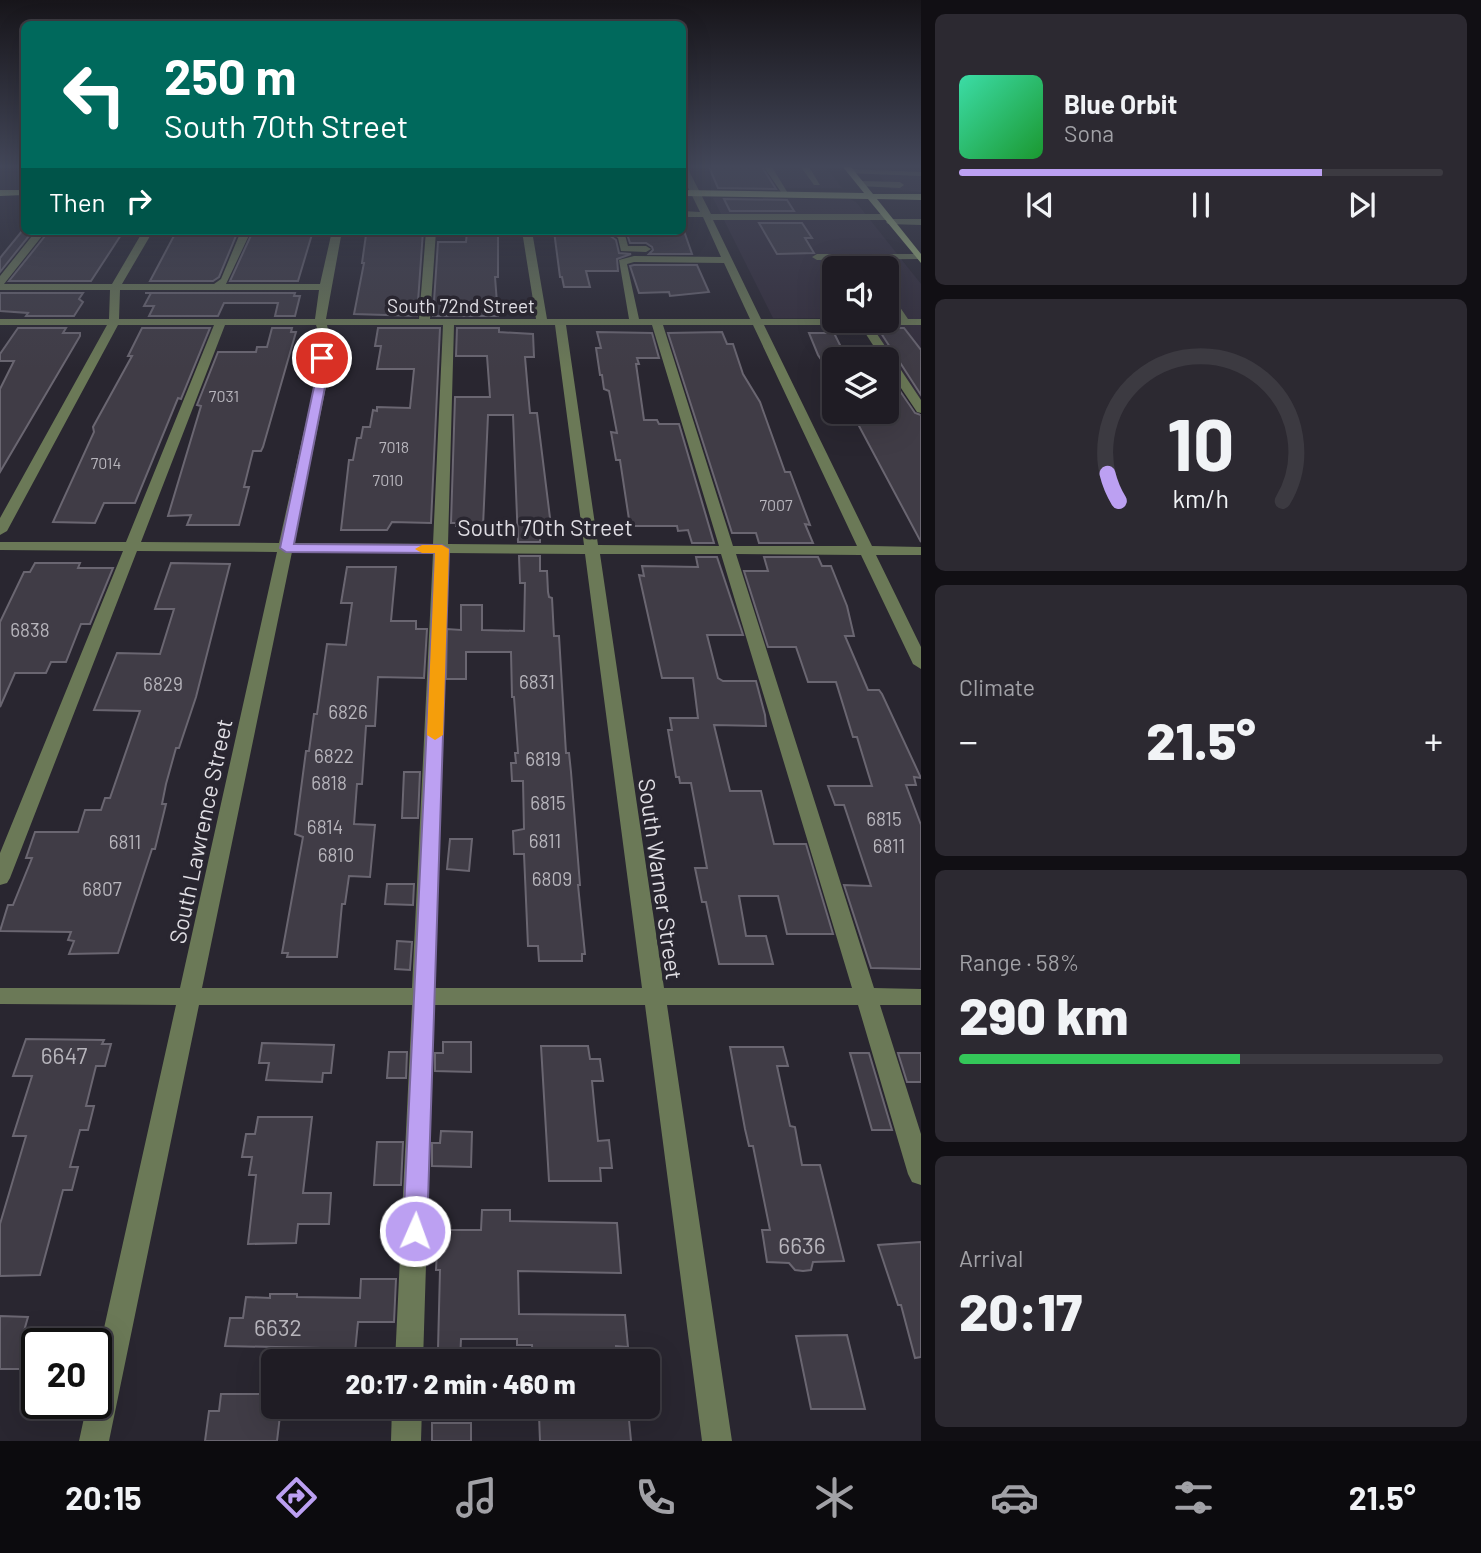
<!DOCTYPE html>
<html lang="en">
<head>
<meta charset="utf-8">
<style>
  body { margin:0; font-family:Barlow,sans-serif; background:#2c2931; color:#f1f3f6; height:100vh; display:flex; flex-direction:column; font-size:26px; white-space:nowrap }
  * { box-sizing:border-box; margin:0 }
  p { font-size:23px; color:#a1a1a6 }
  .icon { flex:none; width:38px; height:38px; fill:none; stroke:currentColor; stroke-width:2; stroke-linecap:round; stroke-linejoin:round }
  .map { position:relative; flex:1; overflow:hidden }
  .details { display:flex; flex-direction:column; gap:14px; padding:14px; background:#110f14; width:560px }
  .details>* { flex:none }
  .banner { position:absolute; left:21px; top:21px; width:665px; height:214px; border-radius:10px; box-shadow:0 7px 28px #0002,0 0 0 2px #3c3a41; background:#00695c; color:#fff; overflow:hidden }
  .buttons { position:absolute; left:822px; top:256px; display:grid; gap:14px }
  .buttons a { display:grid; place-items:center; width:77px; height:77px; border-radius:10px; background:#1f1c24; box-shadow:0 7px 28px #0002,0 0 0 2px #3c3a41; font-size:35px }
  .speed { position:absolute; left:21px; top:1328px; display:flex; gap:14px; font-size:35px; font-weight:700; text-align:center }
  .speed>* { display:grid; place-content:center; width:91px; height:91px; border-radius:50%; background:#1f1c24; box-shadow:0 7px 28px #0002,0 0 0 2px #3c3a41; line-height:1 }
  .speed .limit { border:4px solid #111; border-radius:10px; background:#fff; color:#111 }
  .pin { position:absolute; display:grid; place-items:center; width:60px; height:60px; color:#fff; margin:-30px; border:4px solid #fff; border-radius:50%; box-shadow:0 2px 7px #0007 }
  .me { position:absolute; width:77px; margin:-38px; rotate:2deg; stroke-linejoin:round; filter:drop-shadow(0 0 5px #0008) }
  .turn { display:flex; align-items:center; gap:24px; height:147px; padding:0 28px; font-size:32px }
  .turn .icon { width:91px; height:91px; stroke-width:2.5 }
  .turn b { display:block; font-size:49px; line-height:60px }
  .then { display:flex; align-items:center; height:66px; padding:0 28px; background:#0003; gap:14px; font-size:26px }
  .big { font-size:52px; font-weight:800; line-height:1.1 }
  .details .tile { flex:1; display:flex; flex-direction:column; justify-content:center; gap:10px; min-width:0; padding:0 24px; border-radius:10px; background:#2c2931 }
  .details .dial { align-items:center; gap:0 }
  .dial svg { height:182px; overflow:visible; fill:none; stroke:#3c3a41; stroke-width:7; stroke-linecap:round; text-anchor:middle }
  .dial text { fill:#f1f3f6; stroke:none }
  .song { display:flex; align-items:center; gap:21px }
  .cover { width:84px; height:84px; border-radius:10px; background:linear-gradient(135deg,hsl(160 70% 55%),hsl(130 70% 35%)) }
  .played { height:7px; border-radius:4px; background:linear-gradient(90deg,#bca0f2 75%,#3c3a41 75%) }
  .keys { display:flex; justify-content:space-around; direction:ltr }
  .heat { display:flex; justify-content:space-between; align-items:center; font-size:38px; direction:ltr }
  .charge { height:10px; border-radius:5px; background:linear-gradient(90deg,#34c759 58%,#3c3a41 0) }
  .trip { position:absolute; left:261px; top:1349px; width:399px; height:70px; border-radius:10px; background:#1f1c24; box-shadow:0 7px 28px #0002,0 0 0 2px #3c3a41; font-weight:800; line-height:70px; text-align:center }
  .menu { display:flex; height:112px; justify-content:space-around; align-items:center; background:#0c0b0e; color:#a1a1a6 }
  .menu .icon { width:49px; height:49px }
  .menu .active { color:#bca0f2 }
  .menu b { font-size:32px; color:#f1f3f6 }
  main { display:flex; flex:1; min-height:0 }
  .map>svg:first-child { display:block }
  .built { fill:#342e3c }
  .building { fill:#403c46; stroke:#6a6671; stroke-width:2 }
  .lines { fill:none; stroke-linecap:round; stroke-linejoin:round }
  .minor { fill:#6b7957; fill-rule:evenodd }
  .major { fill:#aeca82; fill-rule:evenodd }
  .route { fill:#bca0f2; stroke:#7a689d; stroke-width:2 }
  .slow { fill:#f59e0b }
  .labels { text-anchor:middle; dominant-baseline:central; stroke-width:7; stroke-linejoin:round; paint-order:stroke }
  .far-number-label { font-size:16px; fill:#b7b5bc }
  .far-street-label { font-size:19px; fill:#dfdde3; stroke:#292630 }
  .number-label { font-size:19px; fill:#b7b5bc }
  .street-label { font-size:23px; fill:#dfdde3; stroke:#292630 }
  .near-number-label { font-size:23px; fill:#b7b5bc }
</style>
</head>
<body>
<main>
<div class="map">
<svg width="921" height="1441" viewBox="0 0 921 1441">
  <rect width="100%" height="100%" fill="#292630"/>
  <g class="built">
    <path d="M770 167H826L842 188H782Z"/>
    <path d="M872 167H921V192L891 189Z"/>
    <path d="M713 198 850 199 856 202 921 284V405L865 320H887V268H835V318H773Z"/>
  </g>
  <g class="building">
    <path d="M709 167H762L776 189 718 188Z"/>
    <path d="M724 199 787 200 794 211H730Z"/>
    <path d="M759 223H802L812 238H805L814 253 777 254Z"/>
    <path d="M22 231H33L0 272V258Z"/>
    <path d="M49 231H121L123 232 91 281H9Z"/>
    <path d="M217 231H238L219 277 213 281H150L176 232Z"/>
    <path d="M253 231H313L298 281H230Z"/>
    <path d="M376 231H423L417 316 354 314 364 263H362L366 235 375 234Z"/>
    <path d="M554 231 605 232 616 240 619 253 631 254 617 259 618 271H586L590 287H564L562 277H560Z"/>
    <path d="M626 231H684L692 254H649L653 250 652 247 646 243H630Z"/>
    <path d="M467 232H498V277H495L498 316H433L438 242H466Z"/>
    <path d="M634 265H697L709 292 670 296 669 292 639 293 630 266Z"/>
    <path d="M0 293H83L79 299 83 302 74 316H26L28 313 0 311Z"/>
    <path d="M145 293H295L294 296H300L295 316H275L278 303H224L218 316H149L154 306H144L151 293Z"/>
    <path d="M18 328H66L63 333H80V336L0 472V389L14 361H0V354Z"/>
    <path d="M142 328H210L181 399 178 398 135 503H104L95 523 53 522 94 432 93 427 132 356H128Z"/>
    <path d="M272 328H292L291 332H296L263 447 261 451H253L244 487H249L239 525H187L191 515 168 516 201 406 197 405 218 352H256L257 347H267Z"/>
    <path d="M378 328H440L431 523 392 522 387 530H341L349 460H353L357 438H361L363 427H370L373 410 377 411V407L410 408 414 369H377L381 346H375Z"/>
    <path d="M457 328H499V332L533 334 534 357H525L528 392 530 413H537L551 526H546L547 531H540V542H518L513 415H488L483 526H456V523H451L455 397H490L487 356H456Z"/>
    <path d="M887 328H904L921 350V395L879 330H887Z"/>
    <path d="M597 332 652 333 659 358H637L639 364H636L644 420H657L659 424H679L714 543H692L688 530 678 531 677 526H630L620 460H616L611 432 617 433 609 391 604 389 602 375H600L596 348H601Z"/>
    <path d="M722 332 727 344H733L743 374 760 402 785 472H790L810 525 805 524 813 543H759L756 533H732L668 333Z"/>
    <path d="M809 333H834L847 359H835V380L818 355Z"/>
    <path d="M887 372 915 413 921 415V542L851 411H887Z"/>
    <path d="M519 556H540V571H547L548 592 549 597 552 598 554 636H559L566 753H569L571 772 580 885H578L585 954H582V961H539L538 946H528L524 854H514L513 831 524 829 523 781H512L511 763H516L515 753H518L514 697H512L511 652H466V679H446L447 629 461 630V605H482V630L524 631 525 583H520Z"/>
    <path d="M696 557H717L743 635H707L718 678 723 681H756L765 715 766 726 714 725 730 791H761L774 844H806L833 934H787L778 896H739L746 936H766L773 964H719L706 902H702L695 868H707L691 783H680L679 777H676L668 730H672L670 718H698L693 678H662L639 575 644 576 642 566 698 567Z"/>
    <path d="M764 557H818L822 566H831L847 606 854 636H845L868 690H879L882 694 921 778 914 777 916 785H906L921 825V969L871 968 844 885 871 886 844 805H835L828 786H872L857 737H853L836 682H808L796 647H768L744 571H768Z"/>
    <path d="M35 563H80L78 568H113L90 624H81L66 662H51L46 673H15L0 707V622L24 572H30Z"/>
    <path d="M171 563 230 564 196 697 179 748H176L166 784 162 804H166L155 849H152L118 953 69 954 74 941 68 940 71 932 0 931 8 905H13L32 858H26L35 832H78L85 810H101L105 798H110L140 711 94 710 117 653 160 654 174 609H155Z"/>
    <path d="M347 567H396L391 621H416V629H427L424 678 378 677 375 726H366L362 784H357L354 824 375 825 370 877 349 876 345 904H342L337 957H287L288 953H282L303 837 295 834 306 751H309L314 714H317L327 644 346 645 352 603H341Z"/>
    <path d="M404 772H420L418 818H402Z"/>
    <path d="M450 839H472L469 871 447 869Z"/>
    <path d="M387 884H414L413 905 385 904Z"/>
    <path d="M397 941 412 942 410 970 395 969Z"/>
    <path d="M26 1039 104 1040 102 1044H111L105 1066H96L86 1106H94L88 1130H80L70 1167H78L72 1190H63L40 1275 0 1276V1224L26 1136H13L32 1076H13Z"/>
    <path d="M443 1042H471V1072L435 1071V1053H443Z"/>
    <path d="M262 1043 334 1045 331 1073H323L322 1082 266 1080 269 1063H259Z"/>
    <path d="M541 1046H588L590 1059H600L603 1081H592L595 1112 598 1141 609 1140 612 1168H600L601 1181H549Z"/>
    <path d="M730 1047H783L788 1066H777L790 1126 795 1127 802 1165H820L844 1261 813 1262 811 1270 803 1271 795 1270 789 1263 767 1262 762 1230H770L753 1146H749L745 1129Z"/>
    <path d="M389 1052H407L406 1078H387Z"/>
    <path d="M850 1053H869L892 1130H872Z"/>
    <path d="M898 1053H921V1082H907Z"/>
    <path d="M258 1117H312L303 1193H331L329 1224H298L296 1243 248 1244 256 1175H249L252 1157H242L246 1134H255Z"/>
    <path d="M441 1131 472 1132 471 1167 432 1166V1143H440Z"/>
    <path d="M377 1142H403L401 1185H374Z"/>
    <path d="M482 1210H510V1221L617 1223 621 1273 518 1271 519 1314 625 1315 628 1347 616 1346 617 1362H533L532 1345H517V1339H461L460 1362H441V1349H438L440 1270H436L438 1230H481Z"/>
    <path d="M921 1242V1357L915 1358 901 1305H898L878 1245Z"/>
    <path d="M361 1279H396L394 1322H358L354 1362H320L321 1348 225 1346 230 1318H243L246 1297 270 1298V1294H297V1297L360 1298Z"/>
    <path d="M0 1316 28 1317 22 1338H32L24 1369H0Z"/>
    <path d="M847 1335 865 1409H811L796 1336Z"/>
    <path d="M221 1394H273V1407H281L277 1441H205L209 1411H219Z"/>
    <path d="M549 1407H620V1409H628L631 1441H540L539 1415H549Z"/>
    <rect x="432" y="1423" width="39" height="18"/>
  </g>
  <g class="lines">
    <g class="minor">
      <path d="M682 167H687L711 214H886L890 217 886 220H713L761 319H897L887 304V293L891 294 908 319H921V325H871L921 400V413L917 412 887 367V359H882L860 325H764L872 546 921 547V555H876L921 647V669L913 664 861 555 736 554 874 988 921 989V1005H880L921 1134V1185L912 1182 908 1174 858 1005H667L732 1441H702L645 1005H434L423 1362H395L412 1005H199L109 1441H79L87 1404H96V1364L176 1005 0 1004V988H180L277 552 137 551 10 878 7 883 0 885V853L123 551 0 550V542H126L214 325H118L7 531 0 535V518L107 325H0V319H109L110 290H0V276L36 231H46L4 284H112L143 231H153L122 284H214L221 279 241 231H251L226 284H320L332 231H342L326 319H419L426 231H436L430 319H536L522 231H532L547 319H629L619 260 634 256 721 257 703 217H682V211L700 212 682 175ZM634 262 724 263 750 319H639L627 264ZM120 290H319L315 319H119ZM225 325H316L319 334 315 382 279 543 141 542ZM327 325H443L433 544 294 543 327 382 329 334ZM454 325H555L584 545 448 544ZM566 325H652L719 546 598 545ZM663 325H753L857 546H733ZM292 552 433 553 412 988H202ZM447 553 585 554 642 988H434ZM600 554H721L852 988H664Z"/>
      <path d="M764 167H772L789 195H783Z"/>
      <path d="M801 167H809L820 185H814Z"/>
      <path d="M850 169 921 172V176L847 173Z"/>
      <path d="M861 181 900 182 904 185 900 188 858 186Z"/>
      <path d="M891 219H921V225L888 224 886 222Z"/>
      <path d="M607 231H619L625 235 628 246H646L651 249 646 252 621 251 618 238Z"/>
      <path d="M921 254V258L918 259 817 260 812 257 817 254Z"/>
      <path d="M392 1407H422L421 1441H391Z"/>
    </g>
    <g class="major">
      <path d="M843 167H851L873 194H921V200L877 199 921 254V263L868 199 682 196V190L864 193Z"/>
      <path d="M0 190H24V195L0 196Z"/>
    </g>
  </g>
  <linearGradient id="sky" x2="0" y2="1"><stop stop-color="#17151a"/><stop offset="0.45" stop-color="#434759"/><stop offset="1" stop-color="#434759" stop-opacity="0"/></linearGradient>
  <rect width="921" height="369" fill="url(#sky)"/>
  <path class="route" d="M322 355 327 358 326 382 294 544 442 545 449 549 427 1231 423 1239 415 1242 406 1239 403 1231 435 553 286 552 280 548 315 382 317 358Z"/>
  <path class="slow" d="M442 545 449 549 443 735 435 740 427 735 435 553H422L415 549 422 545Z"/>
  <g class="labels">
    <g class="far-number-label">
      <text x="224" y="395">7031</text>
      <text x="394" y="446">7018</text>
      <text x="106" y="462">7014</text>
      <text x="388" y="479">7010</text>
      <text x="776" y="504">7007</text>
    </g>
    <g class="far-street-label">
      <text x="461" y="305">South 72nd Street</text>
    </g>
    <g class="number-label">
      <text x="30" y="629">6838</text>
      <text x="537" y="681">6831</text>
      <text x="163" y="683">6829</text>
      <text x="348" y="711">6826</text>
      <text x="334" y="755">6822</text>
      <text x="543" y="758">6819</text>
      <text x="329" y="782">6818</text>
      <text x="548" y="802">6815</text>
      <text x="884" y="818">6815</text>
      <text x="325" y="826">6814</text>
      <text x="545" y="840">6811</text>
      <text x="125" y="841">6811</text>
      <text x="889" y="845">6811</text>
      <text x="336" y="854">6810</text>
      <text x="552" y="878">6809</text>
      <text x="102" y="888">6807</text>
    </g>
    <g class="street-label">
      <text x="545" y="527">South 70th Street</text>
      <text transform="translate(200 831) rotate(-78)">South Lawrence Street</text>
      <text transform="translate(661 879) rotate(82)">South Warner Street</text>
    </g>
    <g class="near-number-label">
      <text x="64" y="1055">6647</text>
      <text x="802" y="1245">6636</text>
      <text x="278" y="1327">6632</text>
    </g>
  </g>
</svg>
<div class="buttons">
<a><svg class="icon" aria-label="sound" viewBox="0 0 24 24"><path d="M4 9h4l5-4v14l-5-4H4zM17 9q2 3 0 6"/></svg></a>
<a><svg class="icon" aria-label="layers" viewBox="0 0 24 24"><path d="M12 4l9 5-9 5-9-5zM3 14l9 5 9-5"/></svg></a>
</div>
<div class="speed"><div class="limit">20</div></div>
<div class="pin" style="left:322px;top:358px;background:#d93025"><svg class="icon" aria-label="arrive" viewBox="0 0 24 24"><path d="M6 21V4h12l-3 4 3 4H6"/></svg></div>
<svg class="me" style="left:415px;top:1231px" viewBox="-20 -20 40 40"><circle r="17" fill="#bca0f2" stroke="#fff" stroke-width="3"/><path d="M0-11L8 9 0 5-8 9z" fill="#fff"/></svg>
<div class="trip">20:17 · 2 min · 460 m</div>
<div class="banner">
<div class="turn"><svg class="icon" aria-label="left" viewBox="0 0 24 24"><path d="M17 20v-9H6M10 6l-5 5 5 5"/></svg><div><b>250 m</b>South 70th Street</div></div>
<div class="then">Then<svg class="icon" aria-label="right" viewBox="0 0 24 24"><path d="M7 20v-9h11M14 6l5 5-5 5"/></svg></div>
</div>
</div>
<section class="details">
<div class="tile">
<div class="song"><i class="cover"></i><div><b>Blue Orbit</b><p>Sona</p></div></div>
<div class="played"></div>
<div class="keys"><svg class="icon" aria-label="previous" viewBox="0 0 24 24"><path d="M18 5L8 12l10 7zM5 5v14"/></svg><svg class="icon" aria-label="pause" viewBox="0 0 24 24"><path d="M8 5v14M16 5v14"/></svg><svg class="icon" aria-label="next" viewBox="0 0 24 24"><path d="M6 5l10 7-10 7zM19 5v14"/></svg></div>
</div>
<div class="tile dial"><svg viewBox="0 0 100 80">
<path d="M14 69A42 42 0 1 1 86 69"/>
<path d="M14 69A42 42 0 0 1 9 57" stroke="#bca0f2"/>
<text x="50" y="56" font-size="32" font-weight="700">10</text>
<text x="50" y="72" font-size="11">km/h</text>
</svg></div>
<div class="tile"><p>Climate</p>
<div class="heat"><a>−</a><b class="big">21.5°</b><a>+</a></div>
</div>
<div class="tile"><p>Range · 58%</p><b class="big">290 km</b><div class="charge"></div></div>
<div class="tile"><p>Arrival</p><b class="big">20:17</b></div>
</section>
</main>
<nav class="menu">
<b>20:15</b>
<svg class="icon active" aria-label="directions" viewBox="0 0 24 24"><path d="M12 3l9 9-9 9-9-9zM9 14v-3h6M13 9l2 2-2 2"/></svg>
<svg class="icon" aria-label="music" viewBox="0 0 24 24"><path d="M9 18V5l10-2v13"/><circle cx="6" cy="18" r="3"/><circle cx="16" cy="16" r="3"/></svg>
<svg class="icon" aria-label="phone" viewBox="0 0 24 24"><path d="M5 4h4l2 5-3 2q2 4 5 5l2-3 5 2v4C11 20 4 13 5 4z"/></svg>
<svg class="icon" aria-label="climate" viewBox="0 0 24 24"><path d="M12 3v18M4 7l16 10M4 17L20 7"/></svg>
<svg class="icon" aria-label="car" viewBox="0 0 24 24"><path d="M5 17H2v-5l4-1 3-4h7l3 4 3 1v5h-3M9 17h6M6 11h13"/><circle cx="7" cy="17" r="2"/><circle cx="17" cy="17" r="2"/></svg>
<svg class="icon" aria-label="filters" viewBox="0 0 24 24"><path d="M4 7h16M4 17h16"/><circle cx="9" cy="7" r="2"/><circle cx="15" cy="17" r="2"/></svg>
<b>21.5°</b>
</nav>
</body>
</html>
